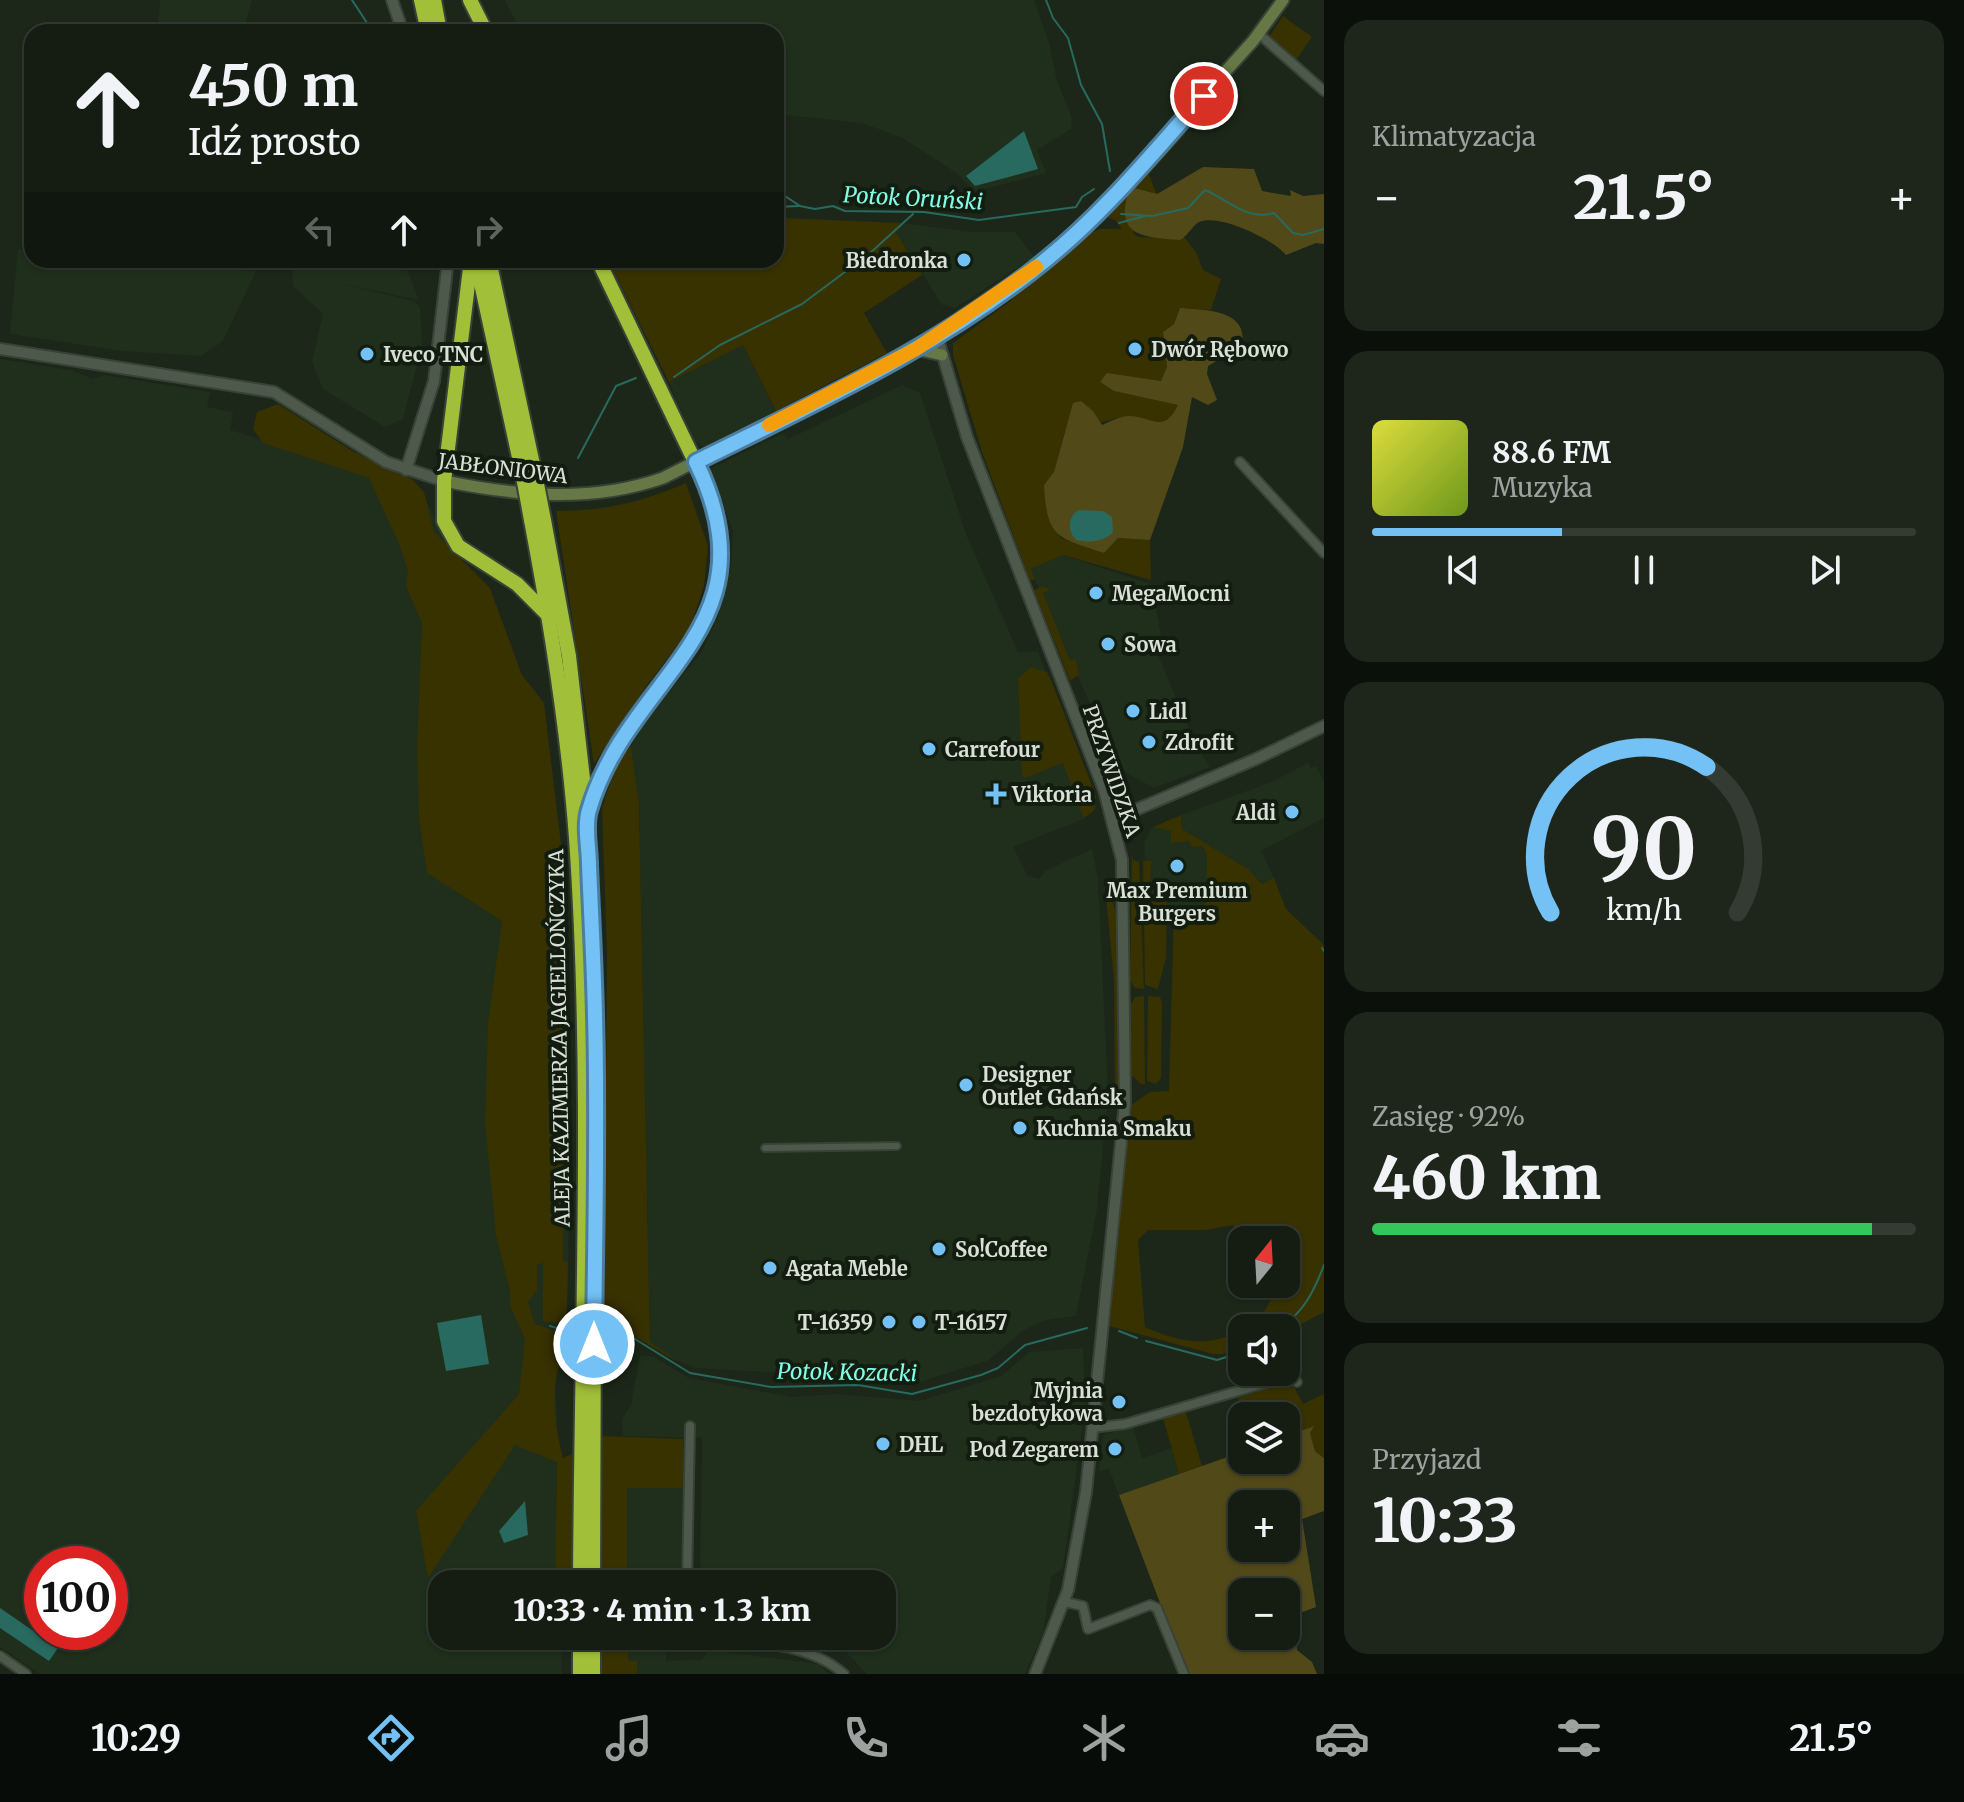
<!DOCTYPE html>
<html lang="pl">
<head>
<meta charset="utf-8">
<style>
  body { margin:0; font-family:Merriweather,serif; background:#1e261c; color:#f1f3f6; height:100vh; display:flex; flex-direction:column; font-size:30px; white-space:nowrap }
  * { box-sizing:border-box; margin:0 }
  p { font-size:26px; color:#9da2a0 }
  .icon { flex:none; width:44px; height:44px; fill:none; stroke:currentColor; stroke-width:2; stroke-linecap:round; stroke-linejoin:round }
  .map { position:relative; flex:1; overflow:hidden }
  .panel { display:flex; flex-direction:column; gap:20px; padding:20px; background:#0c100a; width:640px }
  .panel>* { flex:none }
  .hud { position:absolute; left:24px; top:24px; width:760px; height:244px; border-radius:24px; box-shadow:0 2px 6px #0004,0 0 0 2px #343b33; background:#151d13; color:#f1f3f6; overflow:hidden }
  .needle { width:52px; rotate:18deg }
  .tools { position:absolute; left:1228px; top:1226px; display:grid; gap:16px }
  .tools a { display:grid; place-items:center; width:72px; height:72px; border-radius:16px; background:#151d13; box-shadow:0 2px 6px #0004,0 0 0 2px #343b33; font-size:40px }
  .speed { position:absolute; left:24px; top:1546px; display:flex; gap:16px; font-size:40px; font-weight:700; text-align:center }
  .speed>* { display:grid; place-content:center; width:104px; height:104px; border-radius:50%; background:#151d13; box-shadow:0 2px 6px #0004,0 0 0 2px #343b33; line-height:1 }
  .speed .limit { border:12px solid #d22; background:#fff; color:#111 }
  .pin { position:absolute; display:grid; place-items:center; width:68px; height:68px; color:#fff; margin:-34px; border:4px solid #fff; border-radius:50%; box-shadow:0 2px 8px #0007 }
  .me { position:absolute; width:88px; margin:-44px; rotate:0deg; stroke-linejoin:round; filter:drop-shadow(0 0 6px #0008) }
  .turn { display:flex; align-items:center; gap:28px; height:168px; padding:0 32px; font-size:36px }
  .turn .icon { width:104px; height:104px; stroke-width:2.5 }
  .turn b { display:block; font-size:56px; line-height:68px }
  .lanes { display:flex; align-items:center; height:76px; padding:0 32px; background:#0003; justify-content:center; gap:40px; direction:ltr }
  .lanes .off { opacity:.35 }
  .big { font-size:60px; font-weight:800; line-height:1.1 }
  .panel .card { flex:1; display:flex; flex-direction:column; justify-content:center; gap:12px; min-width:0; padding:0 28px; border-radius:24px; background:#1e261c }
  .panel .dial { align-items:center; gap:0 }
  .dial svg { height:208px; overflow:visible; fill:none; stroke:#343b33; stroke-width:7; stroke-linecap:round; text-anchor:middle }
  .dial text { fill:#f1f3f6; stroke:none }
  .song { display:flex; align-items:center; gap:24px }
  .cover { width:96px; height:96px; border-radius:12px; background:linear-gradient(135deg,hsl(60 70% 55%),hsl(80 70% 35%)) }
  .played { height:8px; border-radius:4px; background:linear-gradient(90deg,#73c1f5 35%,#343b33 35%) }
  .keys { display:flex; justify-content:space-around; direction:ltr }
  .heat { display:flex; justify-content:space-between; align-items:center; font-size:44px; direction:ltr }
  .charge { height:12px; border-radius:6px; background:linear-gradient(90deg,#34c759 92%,#343b33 0) }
  .trip { position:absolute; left:428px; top:1570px; width:468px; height:80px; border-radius:24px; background:#151d13; box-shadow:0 2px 6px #0004,0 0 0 2px #343b33; font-weight:800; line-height:80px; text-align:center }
  .dock { display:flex; height:128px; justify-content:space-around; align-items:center; background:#080c08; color:#9da2a0 }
  .dock .icon { width:56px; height:56px }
  .dock .selected { color:#73c1f5 }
  .dock b { font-size:36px; color:#f1f3f6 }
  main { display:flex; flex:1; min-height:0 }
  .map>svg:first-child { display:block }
  .built { fill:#1f2f1c; fill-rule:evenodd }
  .green { fill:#383100 }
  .forest { fill:#514918; fill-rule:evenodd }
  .water { fill:#286a5f }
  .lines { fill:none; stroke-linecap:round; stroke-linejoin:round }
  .stream { stroke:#286a5f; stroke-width:2 }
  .pedestrian-casing { stroke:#394237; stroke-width:10 }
  .minor-casing { stroke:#394237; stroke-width:12 }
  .tertiary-casing { stroke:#394237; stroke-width:14 }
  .secondary-casing { stroke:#394237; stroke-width:15 }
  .motorway-casing { stroke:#394237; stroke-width:18 }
  .pedestrian { stroke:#4d5a4b; stroke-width:6 }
  .minor { stroke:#4d5a4b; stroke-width:8 }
  .tertiary { stroke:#4d5a4b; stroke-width:10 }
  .secondary { stroke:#667846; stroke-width:11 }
  .motorway { stroke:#a2bf3a; stroke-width:14 }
  .motorway-bridge-casing { stroke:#394237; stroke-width:18; stroke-linecap:butt }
  .motorway-bridge { stroke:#a2bf3a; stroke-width:14 }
  .route-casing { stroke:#4b7d9f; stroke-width:20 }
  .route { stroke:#73c1f5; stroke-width:14 }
  .slow { stroke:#f59e0b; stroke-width:14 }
  .poi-dot { fill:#73c1f5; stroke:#121d10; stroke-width:3 }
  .labels { text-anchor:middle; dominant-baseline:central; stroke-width:8; stroke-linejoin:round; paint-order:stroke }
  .poi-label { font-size:20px; font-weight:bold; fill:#d9e1d7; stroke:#121d10; text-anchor:start }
  .street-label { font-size:20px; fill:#d9e1d7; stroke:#121d10 }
  .water-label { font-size:22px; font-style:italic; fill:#82fde7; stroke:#121d10 }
</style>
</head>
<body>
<main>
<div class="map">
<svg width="1324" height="1674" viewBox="0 0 1324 1674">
  <rect width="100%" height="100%" fill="#1c2719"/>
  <g class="built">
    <path d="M160 0H252L243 32 158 26Z"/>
    <path d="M505 0H1034L1049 43 1057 81 1072 118 1071 129 1037 150 1046 173 974 192 958 174 903 138 862 123 776 114V32H521Z"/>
    <path d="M902 223 970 232H1015L1034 257 955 308 942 305 896 232Z"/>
    <path d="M18 249 32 251V260H134L256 271 223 341 201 356 122 351 10 334Z"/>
    <path d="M292 260 404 263 419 300 333 282 414 301 420 307 422 346 403 419 385 427 323 389 312 362 323 314 293 286Z"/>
    <path d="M743 345 776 411 704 447 694 441 669 382Z"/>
    <path d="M0 359 71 370 93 379 104 375 210 392 207 407 233 412 230 430 418 486 486 613 562 1195 569 1214 567 1313 572 1325V1337L555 1370 557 1432 563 1459 557 1463 555 1584H442V1636H560L562 1674H40L0 1647ZM42 1564H110V1632H42Z"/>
    <path d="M902 385 920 393 966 534 1018 652 1038 651 1096 809 1084 819 1013 847 1027 875 1039 879 1045 871 1092 849 1098 879 1108 1091 1097 1209 1076 1316 1046 1320 1022 1331 989 1360 914 1384 857 1377 695 1368 667 1356 650 1343 639 803 631 746 647 718 701 653 717 619 731 566 733 530 708 470 783 433 788 439Z"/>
    <path d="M1062 555 1151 584 1161 635 1154 645 1196 746 1210 767 1154 788 1119 769 1030 569Z"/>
    <path d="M1308 763 1311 768 1316 766 1324 781V818L1261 851 1274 878 1262 884 1248 869 1207 845 1211 907H1149L1144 843 1153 826 1182 827 1181 815 1269 783Z"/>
    <path d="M1083 1348 1085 1407 1063 1568 1051 1577 1043 1633 1025 1674H867L842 1648 768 1636H882V1584H700L702 1438 623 1436 622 1419 631 1405 640 1355 654 1357 689 1378 791 1397 836 1394 919 1401 1001 1376 1029 1352Z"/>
    <path d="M1133 1426 1142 1458 1172 1448 1179 1474 1119 1495 1109 1469 1099 1471 1103 1435Z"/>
    <path d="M627 1487 683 1488 682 1584H627Z"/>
    <path d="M628 1636H682L681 1649 666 1650V1661L702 1660 709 1650 819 1664 829 1674H637V1661H628Z"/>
  </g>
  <g class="green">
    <path d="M1283 16 1312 37 1296 60 1269 37Z"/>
    <path d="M1177 133H1186L1149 174 1157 195 1146 191 1133 233 1139 237 1185 238 1196 252 1203 270 1221 279 1211 310 1180 308 1174 324 1163 332 1167 367 1161 381 1107 374 1100 382 1114 391 1179 405 1171 418 1158 424 1127 416 1065 431 1054 473 1044 485 1061 538 1104 553 1118 538 1150 540 1151 580 1063 555 1031 569 1035 580H1030L982 452 953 355V343L1012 300 1015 293 1090 233 1100 229H1122L1115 220 1103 216Z"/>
    <path d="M776 212 783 218 902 223 896 232 922 275 864 313 887 353 776 411 743 345 669 382 608 260H776Z"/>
    <path d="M278 404 354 452 412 479 424 492 434 532 490 588 522 675 544 703 562 852 563 1261 568 1262 567 1313 572 1325 543 1321V1262L537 1266V1290L528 1302 535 1324 572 1337C548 1373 553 1418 563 1458L572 1454V1584H555L557 1462 515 1445 428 1578 416 1511 519 1394 525 1339 510 1306V1291L496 1235 485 1122 488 1023 502 921 427 873 419 818 417 749 422 623 406 586 408 572 400 546 369 478 263 443 253 429 257 412Z"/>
    <path d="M686 483 708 546 704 586 689 631 647 685 594 764 556 511C604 511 642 502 686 483Z"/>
    <path d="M1043 586 1050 590 1043 593 1070 660 1076 659 1079 675 1070 681 1034 590Z"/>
    <path d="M1031 667 1047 672 1053 685 1096 796C1096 808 1095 813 1083 817L1063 763 1025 778 1022 775 1018 678Z"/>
    <path d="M631 746 639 803 650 1342 682 1364 630 1334 604 1329 607 952 602 808 618 758Z"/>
    <path d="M1181 815 1182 829 1248 869 1262 884 1274 878 1286 909 1324 945V1312L1294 1328 1270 1318 1257 1328H1244L1263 1314 1274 1293 1260 1284H1286V1240H1242V1252L1233 1225 1205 1230H1148L1138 1240 1145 1327C1179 1342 1208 1349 1242 1329V1341L1224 1354H1213L1109 1326 1130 1106 1150 1092 1169 1091 1174 909 1202 907 1207 901V855L1203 846 1192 847 1189 841 1171 843V831L1153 827Z"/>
    <path d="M1132 852 1133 860 1139 862 1144 989 1135 988 1130 981Z"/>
    <path d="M1143 861H1152L1148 894 1152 900H1163L1165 894 1167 897 1166 958 1158 989 1145 985Z"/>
    <path d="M1105 886H1110L1117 920 1118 1102 1115 1101 1114 980Z"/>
    <path d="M1144 996 1145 1084H1141L1131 1075V1004L1135 997Z"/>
    <path d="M1148 996 1160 997 1162 1003 1161 1078 1156 1084 1147 1081Z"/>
    <path d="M1288 1382 1292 1383 1303 1404 1324 1394V1458L1315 1451 1310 1433 1313 1426 1286 1436V1416H1245L1238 1398Z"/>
    <path d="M1186 1412 1202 1466 1179 1474 1163 1418Z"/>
    <path d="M599 1436 683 1439V1488H627V1584H599Z"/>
    <path d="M599 1636H628V1661H637V1674H599Z"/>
  </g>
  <g class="forest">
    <path d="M1203 167 1254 169 1262 191 1291 196 1290 190 1303 196 1324 194V244L1316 243 1286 255C1273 239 1219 213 1199 222 1192 226 1188 236 1180 240 1141 237 1113 236 1130 187L1157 194Z"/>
    <path d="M1180 308C1205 310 1249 309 1242 346L1208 366 1207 374 1217 400 1208 405 1192 397 1183 447 1150 540 1118 538 1104 553C1057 537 1047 539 1044 485L1054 472 1073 403 1081 401 1093 411 1102 425C1109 422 1119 417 1127 416 1151 415 1163 436 1178 405L1114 391 1100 382 1107 373 1161 381 1167 367 1163 332 1174 324Z"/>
    <path d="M1314 1426 1310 1433 1315 1451 1324 1458V1511L1302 1519 1316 1607 1297 1614V1650L1312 1662 1317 1674H1187L1119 1495 1242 1452V1460H1286V1436ZM1242 1504H1286V1548H1242ZM1242 1592H1286V1636H1242Z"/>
  </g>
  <g class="water">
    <path d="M1024 131 1038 169 975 186 966 176Z"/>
    <path d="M1078 510 1103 511 1112 517 1113 532C1104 542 1089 543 1076 540 1067 531 1068 517 1078 510Z"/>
    <path d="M481 1315 489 1364 446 1371 437 1323Z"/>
    <path d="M525 1501 528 1535 504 1543 499 1531Z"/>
    <path d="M0 1608 58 1648 49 1661 0 1628Z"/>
  </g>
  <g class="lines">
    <g class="stream">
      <path d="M352 0 373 32"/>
      <path d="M1046 0 1053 18 1068 38 1081 85 1102 124 1110 171"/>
      <path d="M776 190 800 206 815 209 833 206 845 211 924 212 979 220 1076 207 1082 197 1094 189"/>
      <path d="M776 207 799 206"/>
      <path d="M1121 214 1152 216 1188 208 1205 190C1229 200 1247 221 1274 213L1293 233 1303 235 1324 229"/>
      <path d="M1119 223 1145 216"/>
      <path d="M674 377 720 345 802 304 869 254 913 214"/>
      <path d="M578 458 616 386 636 378"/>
      <path d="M1322 948 1324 951"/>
      <path d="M550 1326 570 1332"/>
      <path d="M1280 1328C1304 1312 1314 1291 1324 1265"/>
      <path d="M605 1331 630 1336 690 1373 771 1387 858 1385 912 1394 981 1375 998 1368 1025 1345 1087 1328"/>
      <path d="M1119 1331 1137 1338"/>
      <path d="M1146 1341 1217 1360 1242 1352"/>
    </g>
    <g class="pedestrian-casing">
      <path id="pedestrian" d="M765 1148 897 1146"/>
    </g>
    <g class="minor-casing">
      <g id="minor">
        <path d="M1259 34 1324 91"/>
        <path d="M1240 462 1324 553"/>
        <path d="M1092 1428 1125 1424 1293 1375 1297 1382"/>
        <path d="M687 1584 690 1426"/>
        <path d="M1065 1602 1083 1606 1088 1629 1150 1605 1157 1608 1184 1674"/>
        <path d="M691 1636 698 1642C747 1643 806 1640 844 1674"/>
        <path d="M0 1656 26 1674"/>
      </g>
    </g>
    <g class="tertiary-casing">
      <g id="tertiary">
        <path d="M392 0 403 32"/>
        <path d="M937 336 967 437 1104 790 1122 860 1125 1103 1086 1492 1068 1590 1035 1674"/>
        <path d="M0 349 274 392 386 462 444 481"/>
        <path d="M406 470 434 381 448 260"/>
        <path d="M1114 819 1256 759 1324 726"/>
      </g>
    </g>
    <g class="secondary-casing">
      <g id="secondary">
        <path d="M916 349 942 355"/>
        <path d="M444 481C518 496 591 503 663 478L901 358 1045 260 1104 206 1253 41 1283 0"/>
      </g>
    </g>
    <g class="motorway-casing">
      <g id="motorway">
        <path d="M421 0 428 32"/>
        <path d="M434 0 440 32"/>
        <path d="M470 0 486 32"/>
        <path d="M471 260 444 481V521L458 546 517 584 549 616"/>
        <path d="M476 260 522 471"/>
        <path d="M489 260 535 474"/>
        <path d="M531 520C551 625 568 731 576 838 593 1083 581 1338 580 1584"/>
        <path d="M544 520 569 656 587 814 595 1017 593 1584"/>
        <path d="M589 809C597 788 604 766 615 747 671 654 749 618 709 491L598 260"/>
        <path d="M580 1674V1636"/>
        <path d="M593 1674V1636"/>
      </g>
    </g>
    <use href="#pedestrian" class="pedestrian"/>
    <use href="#minor" class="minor"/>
    <use href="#tertiary" class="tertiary"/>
    <use href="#secondary" class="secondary"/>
    <use href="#motorway" class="motorway"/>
    <g class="motorway-bridge-casing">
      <g id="motorway-bridge">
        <path d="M522 471 531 520"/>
        <path d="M535 474 544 520"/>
      </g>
    </g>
    <use href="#motorway-bridge" class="motorway-bridge"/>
  </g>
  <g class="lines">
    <g class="route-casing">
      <path id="route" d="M594 1344C595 1235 598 1126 595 1016 594 966 591 915 589 865 589 848 584 826 589 810 629 673 778 630 696 462 817 402 943 345 1048 258 1106 211 1154 151 1204 96"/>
    </g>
    <use href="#route" class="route"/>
    <path class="slow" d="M769 425 916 349 1036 267"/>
  </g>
  <g class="poi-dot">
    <circle cx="964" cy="260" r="8"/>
    <circle cx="1135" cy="349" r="8"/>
    <circle cx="367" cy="354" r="8"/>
    <circle cx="1096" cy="593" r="8"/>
    <circle cx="1108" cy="644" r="8"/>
    <circle cx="1133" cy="711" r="8"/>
    <circle cx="1149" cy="742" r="8"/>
    <circle cx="929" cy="749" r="8"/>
    <path d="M992 782h8v8h8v8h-8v8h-8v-8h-8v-8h8z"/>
    <circle cx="1292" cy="812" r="8"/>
    <circle cx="1177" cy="866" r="8"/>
    <circle cx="966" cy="1085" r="8"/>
    <circle cx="1020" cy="1128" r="8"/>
    <circle cx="939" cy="1249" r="8"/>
    <circle cx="770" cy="1268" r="8"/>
    <circle cx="889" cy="1322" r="8"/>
    <circle cx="919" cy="1322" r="8"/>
    <circle cx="1119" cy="1402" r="8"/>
    <circle cx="883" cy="1444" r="8"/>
    <circle cx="1115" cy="1449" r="8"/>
  </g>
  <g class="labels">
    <g class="poi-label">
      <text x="948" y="260" text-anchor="end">Biedronka</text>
      <text x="1151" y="349">Dwór Rębowo</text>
      <text x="383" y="354">Iveco TNC</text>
      <text x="1112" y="593">MegaMocni</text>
      <text x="1124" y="644">Sowa</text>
      <text x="1149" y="711">Lidl</text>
      <text x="1165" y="742">Zdrofit</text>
      <text x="945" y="749">Carrefour</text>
      <text x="1012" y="794">Viktoria</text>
      <text x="1276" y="812" text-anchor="end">Aldi</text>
      <text x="1177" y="890" text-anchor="middle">Max Premium<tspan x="1177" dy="23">Burgers</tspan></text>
      <text x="982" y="1074">Designer<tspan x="982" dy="23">Outlet Gdańsk</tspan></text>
      <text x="1036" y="1128">Kuchnia Smaku</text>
      <text x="955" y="1249">So!Coffee</text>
      <text x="786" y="1268">Agata Meble</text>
      <text x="873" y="1322" text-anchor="end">T-16359</text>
      <text x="935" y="1322">T-16157</text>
      <text x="1103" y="1390" text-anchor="end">Myjnia<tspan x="1103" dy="23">bezdotykowa</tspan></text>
      <text x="899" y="1444">DHL</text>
      <text x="1099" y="1449" text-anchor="end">Pod Zegarem</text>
    </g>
    <g class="street-label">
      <text transform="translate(503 468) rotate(7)">JABŁONIOWA</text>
      <text transform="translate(1112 771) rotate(71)">PRZYWIDZKA</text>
      <text transform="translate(559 1038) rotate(-91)">ALEJA KAZIMIERZA JAGIELLOŃCZYKA</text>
    </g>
    <g class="water-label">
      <text transform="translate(913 198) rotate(3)">Potok Oruński</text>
      <text transform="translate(847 1372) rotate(1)">Potok Kozacki</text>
    </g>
  </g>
</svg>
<div class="tools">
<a><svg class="needle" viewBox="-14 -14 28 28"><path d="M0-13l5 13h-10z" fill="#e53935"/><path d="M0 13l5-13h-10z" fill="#9da2a0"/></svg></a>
<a><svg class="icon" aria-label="sound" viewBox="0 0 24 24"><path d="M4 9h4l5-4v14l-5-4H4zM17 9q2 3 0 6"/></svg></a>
<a><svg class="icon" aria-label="layers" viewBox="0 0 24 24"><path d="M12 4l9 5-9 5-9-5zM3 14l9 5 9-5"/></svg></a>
<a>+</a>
<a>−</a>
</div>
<div class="speed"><div class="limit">100</div></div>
<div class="pin" style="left:1204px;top:96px;background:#d93025"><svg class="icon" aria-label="arrive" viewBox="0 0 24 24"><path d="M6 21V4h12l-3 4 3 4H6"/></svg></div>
<svg class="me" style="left:594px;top:1344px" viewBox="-20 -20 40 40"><circle r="17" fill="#73c1f5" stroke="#fff" stroke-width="3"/><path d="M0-11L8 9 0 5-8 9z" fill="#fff"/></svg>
<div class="trip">10:33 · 4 min · 1.3 km</div>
<div class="hud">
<div class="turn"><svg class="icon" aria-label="ahead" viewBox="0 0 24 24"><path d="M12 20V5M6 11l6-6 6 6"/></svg><div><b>450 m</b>Idź prosto</div></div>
<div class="lanes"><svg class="icon off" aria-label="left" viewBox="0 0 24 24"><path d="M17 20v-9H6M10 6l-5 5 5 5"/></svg><svg class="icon" aria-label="ahead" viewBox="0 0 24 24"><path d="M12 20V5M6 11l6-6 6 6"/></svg><svg class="icon off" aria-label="right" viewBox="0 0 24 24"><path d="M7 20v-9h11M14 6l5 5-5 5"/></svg></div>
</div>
</div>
<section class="panel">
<div class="card"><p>Klimatyzacja</p>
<div class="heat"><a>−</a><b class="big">21.5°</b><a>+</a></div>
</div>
<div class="card">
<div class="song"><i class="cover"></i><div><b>88.6 FM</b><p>Muzyka</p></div></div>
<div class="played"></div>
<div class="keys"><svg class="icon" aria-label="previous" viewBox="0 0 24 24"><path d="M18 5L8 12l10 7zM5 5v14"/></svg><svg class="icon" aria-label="pause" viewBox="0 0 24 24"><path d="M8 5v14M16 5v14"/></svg><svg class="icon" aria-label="next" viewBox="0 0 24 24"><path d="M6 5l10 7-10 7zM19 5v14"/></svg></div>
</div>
<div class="card dial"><svg viewBox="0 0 100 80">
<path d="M14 69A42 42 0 1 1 86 69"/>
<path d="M14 69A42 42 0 0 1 74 13" stroke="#73c1f5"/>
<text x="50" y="56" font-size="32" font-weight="700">90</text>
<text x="50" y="72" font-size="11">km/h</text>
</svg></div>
<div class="card"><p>Zasięg · 92%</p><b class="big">460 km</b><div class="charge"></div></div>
<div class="card"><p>Przyjazd</p><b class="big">10:33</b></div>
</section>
</main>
<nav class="dock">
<b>10:29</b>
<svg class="icon selected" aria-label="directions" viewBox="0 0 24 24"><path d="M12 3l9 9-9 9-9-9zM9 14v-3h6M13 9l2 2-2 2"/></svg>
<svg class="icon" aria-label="music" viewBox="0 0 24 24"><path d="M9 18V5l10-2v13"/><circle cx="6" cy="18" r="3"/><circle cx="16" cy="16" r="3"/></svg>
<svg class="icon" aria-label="phone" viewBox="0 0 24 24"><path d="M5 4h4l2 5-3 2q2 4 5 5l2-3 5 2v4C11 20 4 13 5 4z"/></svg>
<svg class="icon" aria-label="climate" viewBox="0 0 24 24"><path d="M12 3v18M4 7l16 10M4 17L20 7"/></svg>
<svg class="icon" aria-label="car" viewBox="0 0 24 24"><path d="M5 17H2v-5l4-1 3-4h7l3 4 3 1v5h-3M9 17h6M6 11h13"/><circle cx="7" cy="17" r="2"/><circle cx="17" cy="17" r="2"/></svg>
<svg class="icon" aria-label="filters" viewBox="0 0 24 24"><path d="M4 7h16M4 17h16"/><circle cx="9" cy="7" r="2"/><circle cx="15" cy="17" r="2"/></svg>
<b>21.5°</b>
</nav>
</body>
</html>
